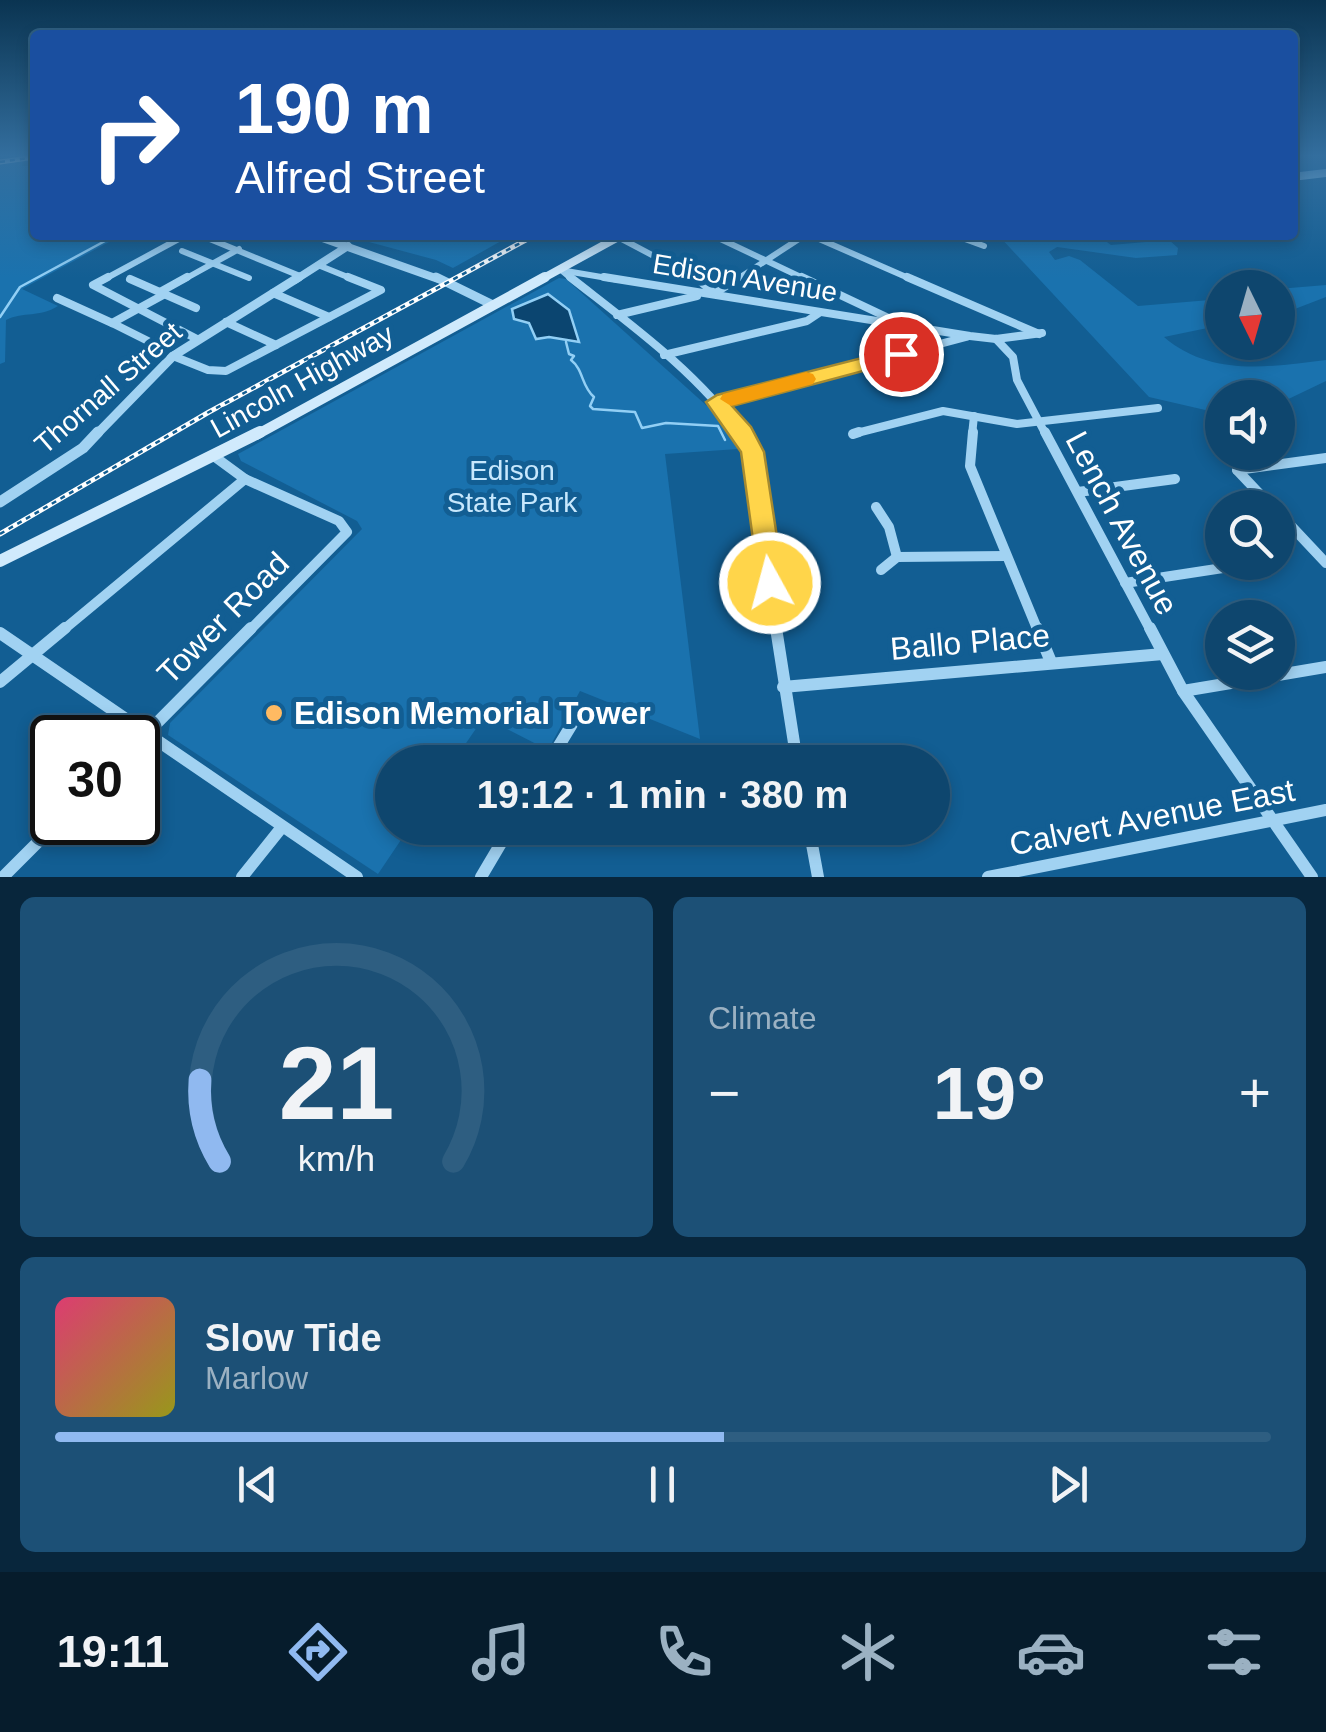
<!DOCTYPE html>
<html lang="en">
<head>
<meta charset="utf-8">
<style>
  body { margin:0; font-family:Helvetica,sans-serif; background:#1c5076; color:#f1f3f6; height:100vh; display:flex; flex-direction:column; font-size:38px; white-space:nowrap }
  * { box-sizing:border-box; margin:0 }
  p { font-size:32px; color:#9bb1c2 }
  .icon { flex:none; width:55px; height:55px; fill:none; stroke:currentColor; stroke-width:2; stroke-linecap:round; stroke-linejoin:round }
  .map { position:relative; height:877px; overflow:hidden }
  .drawer { display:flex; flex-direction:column; gap:20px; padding:20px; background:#08263c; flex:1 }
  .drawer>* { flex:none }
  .guide { position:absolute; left:30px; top:30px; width:1268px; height:210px; border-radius:10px; box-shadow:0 5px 15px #0003,0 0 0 2px #2e5e81; background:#1a4fa0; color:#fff; overflow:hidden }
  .needle { width:65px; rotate:175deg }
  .controls { position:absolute; left:1205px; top:270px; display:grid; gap:20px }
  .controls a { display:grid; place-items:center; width:90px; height:90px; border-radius:50%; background:#0e466e; box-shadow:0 5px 15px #0003,0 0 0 2px #2e5e81; font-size:50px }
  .speed { position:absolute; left:30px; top:715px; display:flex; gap:20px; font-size:50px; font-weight:700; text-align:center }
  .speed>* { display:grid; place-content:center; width:130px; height:130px; border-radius:50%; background:#0e466e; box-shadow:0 5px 15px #0003,0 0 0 2px #2e5e81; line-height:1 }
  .speed .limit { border:5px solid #111; border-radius:15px; background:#fff; color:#111 }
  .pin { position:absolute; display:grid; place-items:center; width:85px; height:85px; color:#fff; margin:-42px; border:5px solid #fff; border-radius:50%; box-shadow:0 2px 10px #0007 }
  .me { position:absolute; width:110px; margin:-55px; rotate:353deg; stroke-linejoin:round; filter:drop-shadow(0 0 8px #0008) }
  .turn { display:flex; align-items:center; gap:35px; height:210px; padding:0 40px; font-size:45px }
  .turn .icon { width:130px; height:130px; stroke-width:2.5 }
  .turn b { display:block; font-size:70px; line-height:85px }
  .big { font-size:75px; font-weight:800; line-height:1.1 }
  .drawer .tile { flex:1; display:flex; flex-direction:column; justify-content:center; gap:15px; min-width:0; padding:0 35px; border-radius:15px; background:#1c5076 }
  .drawer .dial { align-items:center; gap:0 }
  .dial svg { height:260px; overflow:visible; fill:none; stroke:#2e5e81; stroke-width:7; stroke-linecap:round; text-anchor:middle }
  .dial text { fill:#f1f3f6; stroke:none }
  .song { display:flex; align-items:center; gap:30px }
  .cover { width:120px; height:120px; border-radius:15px; background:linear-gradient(135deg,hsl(340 70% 55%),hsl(60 70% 35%)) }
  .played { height:10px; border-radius:5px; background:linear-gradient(90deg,#90b9f0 55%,#2e5e81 55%) }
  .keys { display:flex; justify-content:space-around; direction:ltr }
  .heat { display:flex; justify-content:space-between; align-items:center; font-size:55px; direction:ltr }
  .drawer .tiles { flex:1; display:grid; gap:20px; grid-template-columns:1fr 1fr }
  .tile:last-child { grid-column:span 2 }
  .trip { position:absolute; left:375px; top:745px; width:575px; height:100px; border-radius:50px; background:#0e466e; box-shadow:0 5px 15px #0003,0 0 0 2px #2e5e81; font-weight:800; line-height:100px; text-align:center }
  .menu { display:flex; height:160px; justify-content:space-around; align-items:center; background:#061c2c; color:#9bb1c2 }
  .menu .icon { width:70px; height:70px }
  .menu .selected { color:#90b9f0 }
  .menu b { font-size:45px; color:#f1f3f6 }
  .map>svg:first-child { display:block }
  .green { fill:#1a72ae }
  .water { fill:#0b4570; stroke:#92cff5; stroke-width:2.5 }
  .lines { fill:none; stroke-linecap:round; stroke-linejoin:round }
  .stream { stroke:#92cff5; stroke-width:2.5 }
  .minor-far3 { stroke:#a1d2f2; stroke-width:6 }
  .minor-far2 { stroke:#a1d2f2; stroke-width:8 }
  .minor-far1 { stroke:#a1d2f2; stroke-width:10 }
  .minor { stroke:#a1d2f2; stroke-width:12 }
  .tertiary-far2 { stroke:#a1d2f2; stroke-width:8 }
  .tertiary-far1 { stroke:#a1d2f2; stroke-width:9 }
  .tertiary { stroke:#a1d2f2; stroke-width:11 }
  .secondary-far2 { stroke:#d0eafc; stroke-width:8 }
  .secondary-far1 { stroke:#d0eafc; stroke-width:10 }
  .secondary { stroke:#d0eafc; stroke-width:12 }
  .rail-casing { stroke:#fff; stroke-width:5 }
  .rail { stroke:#125e93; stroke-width:2.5; stroke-dasharray:5; stroke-linecap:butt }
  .route { fill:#ffd54a; stroke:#a68a30; stroke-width:2.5 }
  .slow { fill:#f59e0b }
  .poi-dot { fill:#ffba62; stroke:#125e93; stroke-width:4 }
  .labels { text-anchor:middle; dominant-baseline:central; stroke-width:10; stroke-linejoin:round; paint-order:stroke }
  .street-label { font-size:28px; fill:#fff; stroke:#125e93 }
  .park-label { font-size:28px; fill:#c8e8fd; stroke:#125e93 }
  .near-street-label { font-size:32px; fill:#fff; stroke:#125e93 }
  .near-poi-label { font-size:32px; font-weight:bold; fill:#fff; stroke:#125e93; text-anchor:start }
</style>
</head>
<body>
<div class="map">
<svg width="1326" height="877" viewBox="0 0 1326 877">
  <rect width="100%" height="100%" fill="#125e93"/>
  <g class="green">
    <path d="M23 159 22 166H35V235H122L22 289 58 306C39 318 24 311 6 320L5 362 0 364V160Z"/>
    <path d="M343 235H512L453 268 436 260Z"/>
    <path d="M998 235H1097L1111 245 1169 240 1178 248 1177 255 1136 258 1057 247 1049 252 1055 260 1069 256 1080 260 1138 306 1222 299V325L1164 337C1211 377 1268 367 1326 360V381L1278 404V398H1222V420L1214 412 1149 397Z"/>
    <path d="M559 278 566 279 717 415 738 449 665 454 700 739 580 691 548 750 484 717 453 762H392V828H409L378 874 168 735 170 723 362 529 357 521 241 461 238 454Z"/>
    <path d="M1326 285V297L1287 312 1278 310V289Z"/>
  </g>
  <path class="water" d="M548 294 569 310 579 342 549 337 536 339 529 323 514 319 512 309Z"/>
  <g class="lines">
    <g class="stream">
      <path d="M0 317 20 287 116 235"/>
      <path d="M566 342 569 354 574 356 571 360C584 370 581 386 594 397L590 406 593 409 635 412 642 428 666 423 718 426 725 440"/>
    </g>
    <g class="minor-far3">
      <path d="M200 235 300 276"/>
      <path d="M712 235 807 280"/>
      <path d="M810 235 913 280"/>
      <path d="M954 235 984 246"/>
      <path d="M618 237 699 280"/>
      <path d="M182 251 249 278"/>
      <path d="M318 265 355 280"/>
      <path d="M561 270 573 280"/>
      <path d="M566 271 619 280"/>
      <path d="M103 280 186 235"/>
      <path d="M183 280 239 249"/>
      <path d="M736 280 805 235"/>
    </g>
    <g class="minor-far2">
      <path d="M108 277 93 285 197 339"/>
      <path d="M570 277C631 325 696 371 742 435"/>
      <path d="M604 277 970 336 996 339 1042 333"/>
      <path d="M695 277 714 293"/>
      <path d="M802 277 895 321"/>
      <path d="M907 277 1039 334"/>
      <path d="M130 279 196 308"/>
      <path d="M160 292 187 277"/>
      <path d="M717 292 740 277"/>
      <path d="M273 293 329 317"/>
      <path d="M57 298 112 323"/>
      <path d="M617 315 697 296"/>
      <path d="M226 322 276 345"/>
      <path d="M996 339 1013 357 1017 380 1046 435"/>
      <path d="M148 341 112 323 165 294"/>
      <path d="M664 355 807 321 819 313"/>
      <path d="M173 356 208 370 226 371 381 290 348 277"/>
      <path d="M717 403 966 337"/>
      <path d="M853 434 943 411 1017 424 1158 408"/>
      <path d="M972 435 974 416"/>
    </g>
    <g class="minor-far1">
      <path d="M741 432 756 463 776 631"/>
      <path d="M973 432 970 466 1038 631"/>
      <path d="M1045 432 1151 631"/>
      <path d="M853 434 859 432"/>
      <path d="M215 457 245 479 339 521 347 532 249 631"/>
      <path d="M1237 470 1326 458"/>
      <path d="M1237 470 1273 508"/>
      <path d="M1078 492 1175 479"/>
      <path d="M876 507 889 527 897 557"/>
      <path d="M1278 512 1326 563"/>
      <path d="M881 570 897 557 1006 556"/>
      <path d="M1125 583 1249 564"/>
      <path d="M62 631 245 479"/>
    </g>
    <g class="minor">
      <path d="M776 628 797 762"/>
      <path d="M1037 628 1051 662"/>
      <path d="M1150 628 1183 691 1312 877"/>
      <path d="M0 633 357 877"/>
      <path d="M0 682 65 628"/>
      <path d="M783 687 1163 654"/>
      <path d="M1183 691 1326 667"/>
      <path d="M138 742 251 628"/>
      <path d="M549 762 580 711"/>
      <path d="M809 828 818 877"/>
      <path d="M3 877 58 822"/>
      <path d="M242 877 282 827"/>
      <path d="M481 877 510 828"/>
      <path d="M988 877 1326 810"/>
    </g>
    <g class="tertiary-far2">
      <path d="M1292 177 1326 173"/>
      <path d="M314 235 441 280"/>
      <path d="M295 280 348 246"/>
    </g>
    <g class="tertiary-far1">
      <path d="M436 277 493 305"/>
      <path d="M96 435 173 356 299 277"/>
    </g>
    <path class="tertiary" d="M0 502 83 448 98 432"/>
    <path class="secondary-far2" d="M540 280 622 235"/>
    <path class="secondary-far1" d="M256 435 545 277"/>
    <path class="secondary" d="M0 561 260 432"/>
    <g class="rail-casing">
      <g id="rail">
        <path d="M0 162 35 157"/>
        <path d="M0 534 209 412 535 235"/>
      </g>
    </g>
    <use href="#rail" class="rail"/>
  </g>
  <linearGradient id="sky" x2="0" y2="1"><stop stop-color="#0a3451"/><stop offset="0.56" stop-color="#336e9e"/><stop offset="1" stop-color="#336e9e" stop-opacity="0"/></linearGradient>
  <rect width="1326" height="278" fill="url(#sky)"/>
  <path class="route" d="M901 348 911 354 908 359 732 406 751 427 764 452 784 583 780 591 770 595 760 591 741 452 706 402 717 395Z"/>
  <path class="slow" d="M806 372 813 374 816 379 813 384 731 406 720 399 723 394Z"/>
  <circle class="poi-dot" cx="274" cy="713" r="10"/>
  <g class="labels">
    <g class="street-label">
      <text transform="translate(745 278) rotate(9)">Edison Avenue</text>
      <text transform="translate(302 381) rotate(-29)">Lincoln Highway</text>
      <text transform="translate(108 388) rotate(-41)">Thornall Street</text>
    </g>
    <g class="park-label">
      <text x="512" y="470">Edison<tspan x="512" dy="32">State Park</tspan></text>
    </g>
    <g class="near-street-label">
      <text transform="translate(1122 523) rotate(62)">Lench Avenue</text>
      <text transform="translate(223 618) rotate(-45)">Tower Road</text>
      <text transform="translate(970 642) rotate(-5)">Ballo Place</text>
      <text transform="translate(1152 817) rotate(-11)">Calvert Avenue East</text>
    </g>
    <g class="near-poi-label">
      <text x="294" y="713">Edison Memorial Tower</text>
    </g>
  </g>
</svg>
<div class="controls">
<a><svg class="needle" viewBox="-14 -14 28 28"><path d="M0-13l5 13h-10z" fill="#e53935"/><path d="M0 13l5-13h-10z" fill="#9bb1c2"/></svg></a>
<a><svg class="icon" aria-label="sound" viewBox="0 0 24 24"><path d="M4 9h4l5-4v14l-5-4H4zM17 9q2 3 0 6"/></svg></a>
<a><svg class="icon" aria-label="search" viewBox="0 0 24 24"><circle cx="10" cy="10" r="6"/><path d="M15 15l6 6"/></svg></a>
<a><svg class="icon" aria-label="layers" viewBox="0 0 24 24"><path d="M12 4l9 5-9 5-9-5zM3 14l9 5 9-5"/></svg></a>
</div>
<div class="speed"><div class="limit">30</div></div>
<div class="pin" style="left:901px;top:354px;background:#d93025"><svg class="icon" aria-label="arrive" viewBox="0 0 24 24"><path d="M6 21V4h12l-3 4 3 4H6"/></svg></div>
<svg class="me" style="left:770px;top:583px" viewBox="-20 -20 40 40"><circle r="17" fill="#ffd54a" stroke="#fff" stroke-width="3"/><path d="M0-11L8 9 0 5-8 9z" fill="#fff"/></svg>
<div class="trip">19:12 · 1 min · 380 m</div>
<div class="guide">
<div class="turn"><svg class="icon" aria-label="right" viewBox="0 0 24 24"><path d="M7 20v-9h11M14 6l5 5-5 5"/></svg><div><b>190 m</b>Alfred Street</div></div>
</div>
</div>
<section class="drawer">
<div class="tiles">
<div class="tile dial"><svg viewBox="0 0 100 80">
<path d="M14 69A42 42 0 1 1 86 69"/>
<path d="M14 69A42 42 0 0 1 8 44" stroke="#90b9f0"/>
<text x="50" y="56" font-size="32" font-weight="700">21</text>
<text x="50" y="72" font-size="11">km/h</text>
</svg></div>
<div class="tile"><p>Climate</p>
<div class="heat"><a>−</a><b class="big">19°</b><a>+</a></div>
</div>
<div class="tile">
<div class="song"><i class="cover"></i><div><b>Slow Tide</b><p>Marlow</p></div></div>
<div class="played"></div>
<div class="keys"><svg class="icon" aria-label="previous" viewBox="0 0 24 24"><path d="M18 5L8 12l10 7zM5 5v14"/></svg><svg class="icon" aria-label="pause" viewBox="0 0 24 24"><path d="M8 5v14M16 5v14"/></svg><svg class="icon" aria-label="next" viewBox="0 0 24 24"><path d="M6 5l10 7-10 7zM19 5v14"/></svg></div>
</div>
</div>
</section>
<nav class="menu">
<b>19:11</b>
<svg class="icon selected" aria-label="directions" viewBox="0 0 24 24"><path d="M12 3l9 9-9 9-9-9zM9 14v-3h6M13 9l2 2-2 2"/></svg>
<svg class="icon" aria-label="music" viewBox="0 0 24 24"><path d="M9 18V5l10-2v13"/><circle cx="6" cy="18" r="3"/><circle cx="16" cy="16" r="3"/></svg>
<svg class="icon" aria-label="phone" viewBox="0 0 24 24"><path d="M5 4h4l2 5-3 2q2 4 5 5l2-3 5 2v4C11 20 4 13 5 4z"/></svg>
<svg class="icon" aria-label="climate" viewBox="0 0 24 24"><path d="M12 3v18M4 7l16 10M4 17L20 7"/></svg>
<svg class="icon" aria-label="car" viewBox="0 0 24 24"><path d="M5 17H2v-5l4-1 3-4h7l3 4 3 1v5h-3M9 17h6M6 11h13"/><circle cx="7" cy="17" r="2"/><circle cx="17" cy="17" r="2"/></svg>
<svg class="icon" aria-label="filters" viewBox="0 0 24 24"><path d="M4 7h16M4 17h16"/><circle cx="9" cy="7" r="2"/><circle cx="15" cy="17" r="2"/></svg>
</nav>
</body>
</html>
